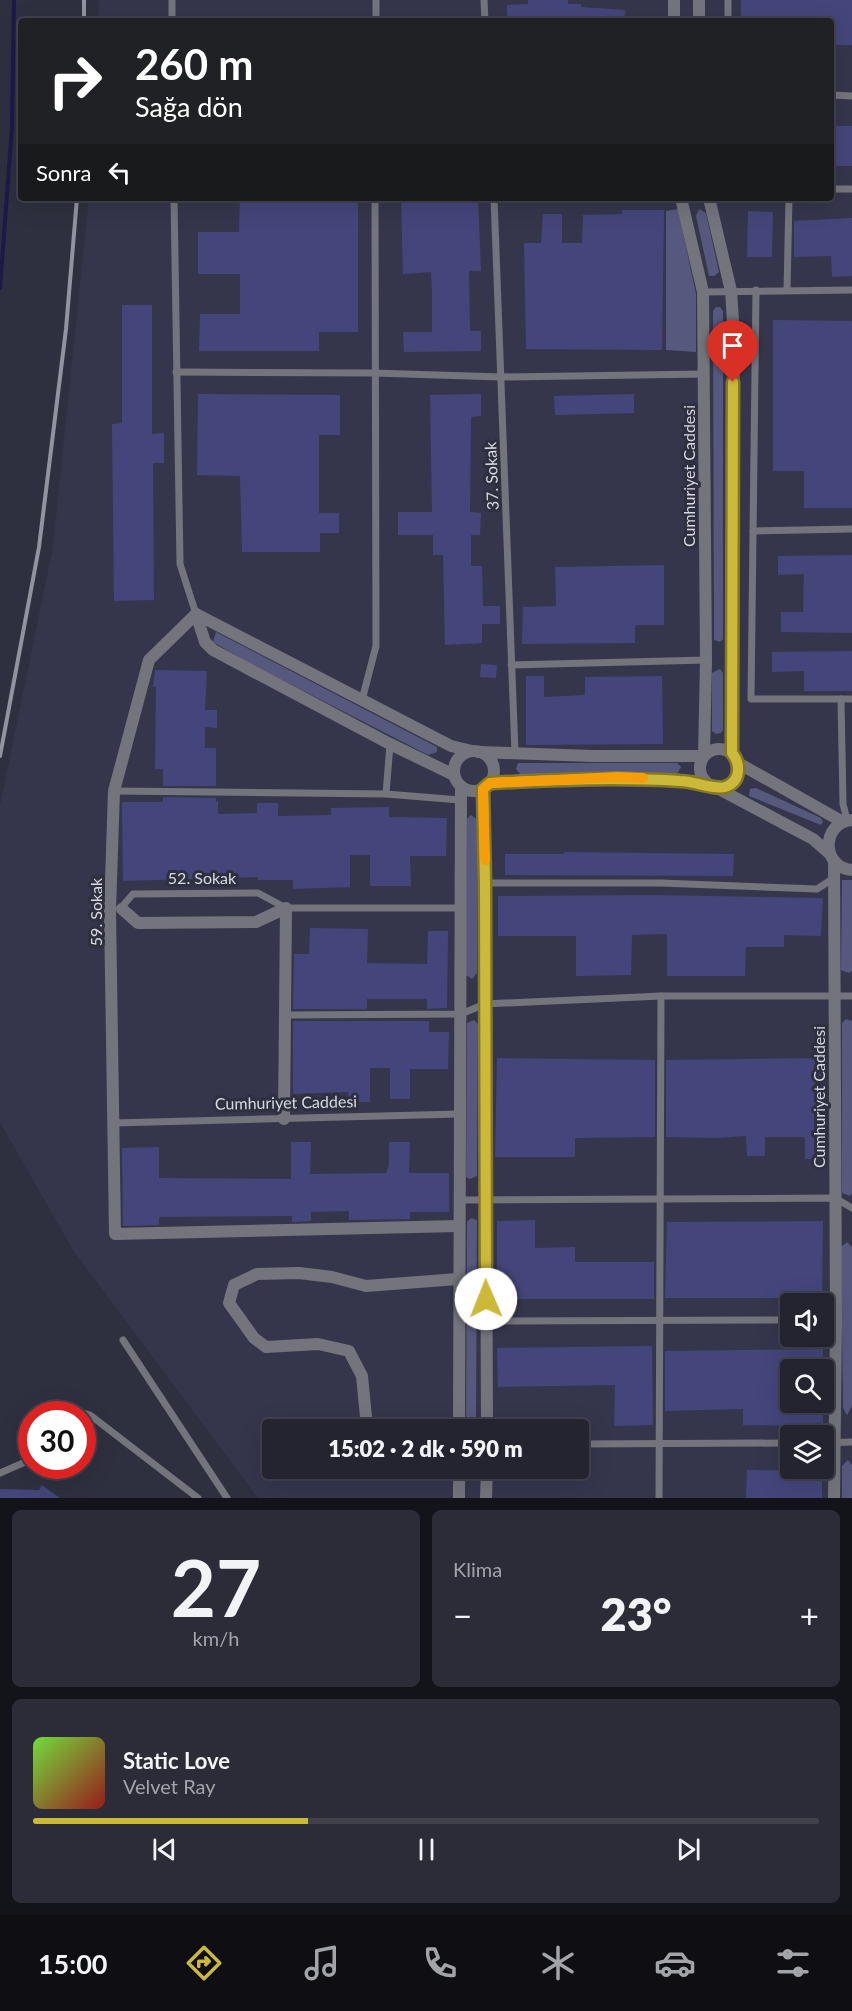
<!DOCTYPE html>
<html lang="tr">
<head>
<meta charset="utf-8">
<style>
  body { margin:0; font-family:Lato,sans-serif; background:#2b2c37; color:#f1f3f6; height:100vh; display:flex; flex-direction:column; font-size:22px; white-space:nowrap }
  * { box-sizing:border-box; margin:0 }
  p { font-size:20px; color:#a3a4aa }
  .icon { flex:none; width:33px; height:33px; fill:none; stroke:currentColor; stroke-width:2; stroke-linecap:round; stroke-linejoin:round }
  .map { position:relative; height:1498px; overflow:hidden }
  .drawer { display:flex; flex-direction:column; gap:12px; padding:12px; background:#13141a; flex:1 }
  .drawer>* { flex:none }
  .hud { position:absolute; left:18px; top:18px; width:816px; height:183px; border-radius:6px; box-shadow:0 6px 24px #0002,0 0 0 2px #40414b; background:#202124; color:#fff; overflow:hidden }
  .fabs { position:absolute; left:780px; top:1293px; display:grid; gap:12px }
  .fabs a { display:grid; place-items:center; width:54px; height:54px; border-radius:6px; background:#23242f; box-shadow:0 6px 24px #0002,0 0 0 2px #40414b; font-size:30px }
  .speed { position:absolute; left:18px; top:1401px; display:flex; gap:12px; font-size:30px; font-weight:700; text-align:center }
  .speed>* { display:grid; place-content:center; width:78px; height:78px; border-radius:50%; background:#23242f; box-shadow:0 6px 24px #0002,0 0 0 2px #40414b; line-height:1 }
  .speed .limit { border:9px solid #d22; background:#fff; color:#111 }
  .pin { position:absolute; display:grid; place-items:center; width:51px; height:51px; color:#fff; margin:-62px -26px; border-radius:50% 50% 50% 0; rotate:-45deg; box-shadow:0 0 6px #0007 }
  .pin .icon { rotate:45deg }
  .me { position:absolute; width:66px; margin:-33px; rotate:359deg; stroke-linejoin:round; filter:drop-shadow(0 0 4px #0008) }
  .turn { display:flex; align-items:center; gap:21px; height:126px; padding:0 18px; font-size:27px }
  .turn .icon { width:78px; height:78px; stroke-width:2.5 }
  .turn b { display:block; font-size:42px; line-height:51px }
  .then { display:flex; align-items:center; height:57px; padding:0 18px; background:#0003; gap:12px; font-size:22px }
  .big { font-size:45px; font-weight:800; line-height:1.1 }
  .drawer .tile { flex:1; display:flex; flex-direction:column; justify-content:center; gap:9px; min-width:0; padding:0 21px; border-radius:9px; background:#2b2c37 }
  .drawer .dial { align-items:center; gap:0 }
  .dial b { font-size:78px; line-height:1 }
  .song { display:flex; align-items:center; gap:18px }
  .cover { width:72px; height:72px; border-radius:9px; background:linear-gradient(135deg,hsl(100 70% 55%),hsl(0 70% 35%)) }
  .played { height:6px; border-radius:3px; background:linear-gradient(90deg,#ccb939 35%,#40414b 35%) }
  .keys { display:flex; justify-content:space-around; direction:ltr }
  .heat { display:flex; justify-content:space-between; align-items:center; font-size:33px; direction:ltr }
  .drawer .tiles { flex:1; display:grid; gap:12px; grid-template-columns:1fr 1fr }
  .tile:last-child { grid-column:span 2 }
  .trip { position:absolute; left:262px; top:1419px; width:327px; height:60px; border-radius:6px; background:#23242f; box-shadow:0 6px 24px #0002,0 0 0 2px #40414b; font-weight:800; line-height:60px; text-align:center }
  .tabs { display:flex; height:96px; justify-content:space-around; align-items:center; background:#0e0e13; color:#a3a4aa }
  .tabs .icon { width:42px; height:42px }
  .tabs .current { color:#ccb939 }
  .tabs b { font-size:27px; color:#f1f3f6 }
  .map>svg:first-child { display:block }
  .built { fill:#35364c; fill-rule:evenodd }
  .green { fill:#56587d }
  .lines { fill:none; stroke-linecap:round; stroke-linejoin:round }
  .stream { stroke:#1d1a4b; stroke-width:4 }
  .building { fill:#44467b }
  .service { stroke:#74747c; stroke-width:7 }
  .minor { stroke:#74747c; stroke-width:12 }
  .rail { stroke:#92939f; stroke-width:4 }
  .route-casing { stroke:#857825; stroke-width:15 }
  .route { stroke:#ccb939; stroke-width:10 }
  .slow { stroke:#f59e0b; stroke-width:10 }
  .labels { text-anchor:middle; dominant-baseline:central; stroke-width:6; stroke-linejoin:round; paint-order:stroke }
  .street-label { font-size:16px; fill:#d8d9e3; stroke:#2f303f }
</style>
</head>
<body>
<div class="map">
<svg width="852" height="1498" viewBox="0 0 852 1498">
  <rect width="100%" height="100%" fill="#2f303f"/>
  <path class="built" d="M99 0H852V1498H258L73 1250 0 1122V806L53 547 89 198H831V21H98ZM790 1304H824V1336H790ZM790 1370H824V1402H790ZM273 1430H579V1468H273ZM790 1436H824V1468H790Z"/>
  <g class="green">
    <path d="M678 209 696 294V352L666 350V211Z"/>
    <path d="M699 209 706 213 719 272 714 276H709L696 216Z"/>
    <path d="M716 307H720L723 311V639L720 642 714 640 713 311Z"/>
    <path d="M216 632 437 747V752L428 755 249 663 213 642Z"/>
    <path d="M720 669 723 673V730L721 733 716 734 712 731V673Z"/>
    <path d="M518 763H677L681 767 677 774H520L516 769Z"/>
    <path d="M756 788 821 818 823 822 821 825 749 796 750 789Z"/>
    <path d="M471 815 478 820 477 973 472 979 466 975 467 819Z"/>
    <path d="M842 880H852V971L849 973 841 970Z"/>
    <path d="M846 1019 852 1021V1193L850 1196 842 1193V1023Z"/>
    <path d="M474 1020 478 1024 477 1176 470 1179 466 1177 467 1023Z"/>
    <path d="M471 1218 477 1220 476 1420 470 1425 466 1423 467 1222Z"/>
    <path d="M847 1242 852 1247V1406L847 1415 843 1408 841 1247Z"/>
    <path d="M848 1460 852 1465V1498H842V1466Z"/>
  </g>
  <g class="lines">
    <path class="stream" d="M0 288 12 128 14 0"/>
  </g>
  <g class="building">
    <path d="M528 0H568V4H581V7L625 10 624 21H507V5L528 4Z"/>
    <path d="M741 0H852V45H831V21H741Z"/>
    <rect x="831" y="126" width="21" height="40"/>
    <path d="M240 198H358V332H319V351H199L200 314H240V274H198V232H239Z"/>
    <path d="M401 198H478L481 271H469L470 331H481V351L404 352 403 332H432V293L431 272 403 274Z"/>
    <path d="M622 210H664L662 350 526 349 524 243H541L543 214H562V243H582L583 215 622 214Z"/>
    <path d="M748 211 773 212 772 257H747Z"/>
    <path d="M852 218V276L832 277 831 256 794 257V221Z"/>
    <path d="M122 305H152V434L164 433V463H153L154 600 114 601 112 424 122 423Z"/>
    <path d="M773 320 852 321V508H804V471H773Z"/>
    <path d="M198 394 340 395V435H319V513H339V533H320V552H242L240 476 197 475Z"/>
    <path d="M481 394V416L471 417 470 512 481 513 480 535H471V566H482L483 606H500V624H482V643L445 645 443 555H433V535H398V512H432L430 395Z"/>
    <path d="M634 394V413L555 415 554 396Z"/>
    <path d="M852 555V633L781 632V612H803L804 574 778 575V556Z"/>
    <path d="M664 565V625H635V643L522 644 523 607 556 606 555 567Z"/>
    <path d="M852 651V691H804V671L772 672V652Z"/>
    <path d="M481 664 497 665 496 678 480 677Z"/>
    <path d="M155 670 207 671 205 710H217V728L205 727V748H216V786H163V769H155L156 687H153Z"/>
    <path d="M526 676H544V697L585 695V677L662 676 663 744 526 745Z"/>
    <path d="M163 797 216 798V802L218 801V814L257 813V803H278V816L331 815V808L389 807V817L447 818 446 856H410L411 886H370V855H350V887L293 889V880H258V877L123 881 122 802H163Z"/>
    <path d="M564 852 734 854 733 876 505 875V854H564Z"/>
    <path d="M652 895 823 898 821 936 784 935V947H746L745 976H667V934L632 935 631 975 576 976V936H498V896Z"/>
    <path d="M310 928 368 929 367 963 427 964 428 931H448L447 1008 427 1009V999H367V1009H293L294 954H309Z"/>
    <path d="M293 1021H429V1032H449L448 1069H410V1099H390V1068H370V1102H349L348 1092 293 1094Z"/>
    <path d="M497 1058 655 1060V1137L575 1138V1157H495Z"/>
    <path d="M825 1058 824 1159H805V1137H765V1156H747L746 1136 715 1138 666 1137V1060Z"/>
    <path d="M291 1142H311L310 1174 386 1173 389 1165V1142H410L409 1173H449V1212H410V1219L349 1220V1211L311 1212V1221L292 1222V1216L159 1217V1225L123 1226 122 1148 159 1147V1178L291 1179Z"/>
    <path d="M535 1220V1248L575 1247V1262H654V1299H497V1221Z"/>
    <path d="M823 1221 822 1298H665L667 1222Z"/>
    <path d="M652 1346 653 1425 614 1426 615 1385 498 1387 497 1348Z"/>
    <path d="M823 1349V1370H790V1402H823V1426L743 1425V1409L665 1411V1351Z"/>
    <path d="M747 1470 822 1471V1498H746Z"/>
    <path d="M42 1485 60 1498H0V1489L39 1490Z"/>
  </g>
  <g class="lines">
    <g class="service">
      <path d="M172 0V21"/>
      <path d="M484 0 485 21"/>
      <path d="M376 21V0"/>
      <path d="M728 21V0"/>
      <path d="M831 95 852 96"/>
      <path d="M831 189H852"/>
      <path d="M174 198 180 564 196 614"/>
      <path d="M494 198 515 753"/>
      <path d="M756 290 751 699H852"/>
      <path d="M787 290 789 198"/>
      <path d="M703 292 852 290"/>
      <path d="M176 372 374 373 501 377 704 374"/>
      <path d="M753 531 852 529"/>
      <path d="M511 665 706 660"/>
      <path d="M841 699 843 804 847 820"/>
      <path d="M362 700 376 646 375 198"/>
      <path d="M114 791 386 794 460 800"/>
      <path d="M386 794 390 744"/>
      <path d="M485 883H661L817 889 834 878"/>
      <path d="M120 909 133 894 258 893 286 908H460"/>
      <path d="M285 1015 461 1014 485 1004 661 996H852"/>
      <path d="M114 1123 459 1114"/>
      <path d="M458 1200 835 1198 852 1208"/>
      <path d="M824 1320H836"/>
      <path d="M486 1321 790 1320"/>
      <path d="M123 1340 227 1498"/>
      <path d="M78 1414 80 1412 90 1415 198 1498"/>
      <path d="M824 1443 852 1442"/>
      <path d="M579 1444 790 1443"/>
      <path d="M0 1473 32 1459"/>
      <path d="M659 1498 661 996"/>
    </g>
    <g class="minor">
      <path d="M674 21V0"/>
      <path d="M699 21V0"/>
      <path d="M709 198 731 291 734 336 732 753"/>
      <path d="M196 614 149 660 114 791 110 910 115 1234 458 1226"/>
      <path d="M196 614 205 642 213 650 390 744 454 775"/>
      <path d="M196 614 451 746 472 751"/>
      <circle cx="719" cy="768" r="19"/>
      <circle cx="474" cy="771" r="20"/>
      <path d="M478 752 592 756H704L706 660 703 292 681 198"/>
      <path d="M738 763 843 822"/>
      <path d="M490 783 618 777 695 781 710 786"/>
      <path d="M717 788 813 839 830 854"/>
      <path d="M483 789 485 883 487 1430"/>
      <path d="M852 820C821 823 821 867 852 870"/>
      <path d="M122 909 138 923 256 922 286 908 284 1119"/>
      <path d="M370 1430 366 1417 362 1376 349 1351 318 1344 266 1347 254 1338 229 1303 234 1285 257 1274 299 1273 332 1277 366 1286 458 1279"/>
      <path d="M459 1430 461 787"/>
      <path d="M459 1498V1468"/>
      <path d="M486 1498 487 1468"/>
      <path d="M834 1498 836 1320 834 861"/>
    </g>
    <g class="rail">
      <path d="M84 21V0"/>
      <path d="M0 756 39 547 66 329 77 198"/>
    </g>
  </g>
  <g class="lines">
    <g class="route-casing">
      <path id="route" d="M486 1299 485 883 483 789 490 783C555 780 615 777 680 781 694 781 713 790 725 787 741 782 741 764 732 753L733 382"/>
    </g>
    <use href="#route" class="route"/>
    <path class="slow" d="M485 860 483 789 490 783 618 777 643 778"/>
  </g>
  <g class="labels">
    <g class="street-label">
      <text transform="translate(491 476) rotate(-92)">37. Sokak</text>
      <text transform="translate(688 476) rotate(-90)">Cumhuriyet Caddesi</text>
      <text x="202" y="877">52. Sokak</text>
      <text transform="translate(95 912) rotate(-90)">59. Sokak</text>
      <text transform="translate(818 1097) rotate(-90)">Cumhuriyet Caddesi</text>
      <text transform="translate(286 1102) rotate(-1)">Cumhuriyet Caddesi</text>
    </g>
  </g>
</svg>
<div class="fabs">
<a><svg class="icon" aria-label="sound" viewBox="0 0 24 24"><path d="M4 9h4l5-4v14l-5-4H4zM17 9q2 3 0 6"/></svg></a>
<a><svg class="icon" aria-label="search" viewBox="0 0 24 24"><circle cx="10" cy="10" r="6"/><path d="M15 15l6 6"/></svg></a>
<a><svg class="icon" aria-label="layers" viewBox="0 0 24 24"><path d="M12 4l9 5-9 5-9-5zM3 14l9 5 9-5"/></svg></a>
</div>
<div class="speed"><div class="limit">30</div></div>
<div class="pin" style="left:733px;top:382px;background:#d93025"><svg class="icon" aria-label="arrive" viewBox="0 0 24 24"><path d="M6 21V4h12l-3 4 3 4H6"/></svg></div>
<svg class="me" style="left:486px;top:1299px" viewBox="-20 -20 40 40"><circle r="19" fill="#fff"/><path d="M0-13L10 11 0 6-10 11z" fill="#ccb939"/></svg>
<div class="trip">15:02 · 2 dk · 590 m</div>
<div class="hud">
<div class="turn"><svg class="icon" aria-label="right" viewBox="0 0 24 24"><path d="M7 20v-9h11M14 6l5 5-5 5"/></svg><div><b>260 m</b>Sağa dön</div></div>
<div class="then">Sonra<svg class="icon" aria-label="left" viewBox="0 0 24 24"><path d="M17 20v-9H6M10 6l-5 5 5 5"/></svg></div>
</div>
</div>
<section class="drawer">
<div class="tiles">
<div class="tile dial"><b>27</b><p>km/h</p></div>
<div class="tile"><p>Klima</p>
<div class="heat"><a>−</a><b class="big">23°</b><a>+</a></div>
</div>
<div class="tile">
<div class="song"><i class="cover"></i><div><b>Static Love</b><p>Velvet Ray</p></div></div>
<div class="played"></div>
<div class="keys"><svg class="icon" aria-label="previous" viewBox="0 0 24 24"><path d="M18 5L8 12l10 7zM5 5v14"/></svg><svg class="icon" aria-label="pause" viewBox="0 0 24 24"><path d="M8 5v14M16 5v14"/></svg><svg class="icon" aria-label="next" viewBox="0 0 24 24"><path d="M6 5l10 7-10 7zM19 5v14"/></svg></div>
</div>
</div>
</section>
<nav class="tabs">
<b>15:00</b>
<svg class="icon current" aria-label="directions" viewBox="0 0 24 24"><path d="M12 3l9 9-9 9-9-9zM9 14v-3h6M13 9l2 2-2 2"/></svg>
<svg class="icon" aria-label="music" viewBox="0 0 24 24"><path d="M9 18V5l10-2v13"/><circle cx="6" cy="18" r="3"/><circle cx="16" cy="16" r="3"/></svg>
<svg class="icon" aria-label="phone" viewBox="0 0 24 24"><path d="M5 4h4l2 5-3 2q2 4 5 5l2-3 5 2v4C11 20 4 13 5 4z"/></svg>
<svg class="icon" aria-label="climate" viewBox="0 0 24 24"><path d="M12 3v18M4 7l16 10M4 17L20 7"/></svg>
<svg class="icon" aria-label="car" viewBox="0 0 24 24"><path d="M5 17H2v-5l4-1 3-4h7l3 4 3 1v5h-3M9 17h6M6 11h13"/><circle cx="7" cy="17" r="2"/><circle cx="17" cy="17" r="2"/></svg>
<svg class="icon" aria-label="filters" viewBox="0 0 24 24"><path d="M4 7h16M4 17h16"/><circle cx="9" cy="7" r="2"/><circle cx="15" cy="17" r="2"/></svg>
</nav>
</body>
</html>
